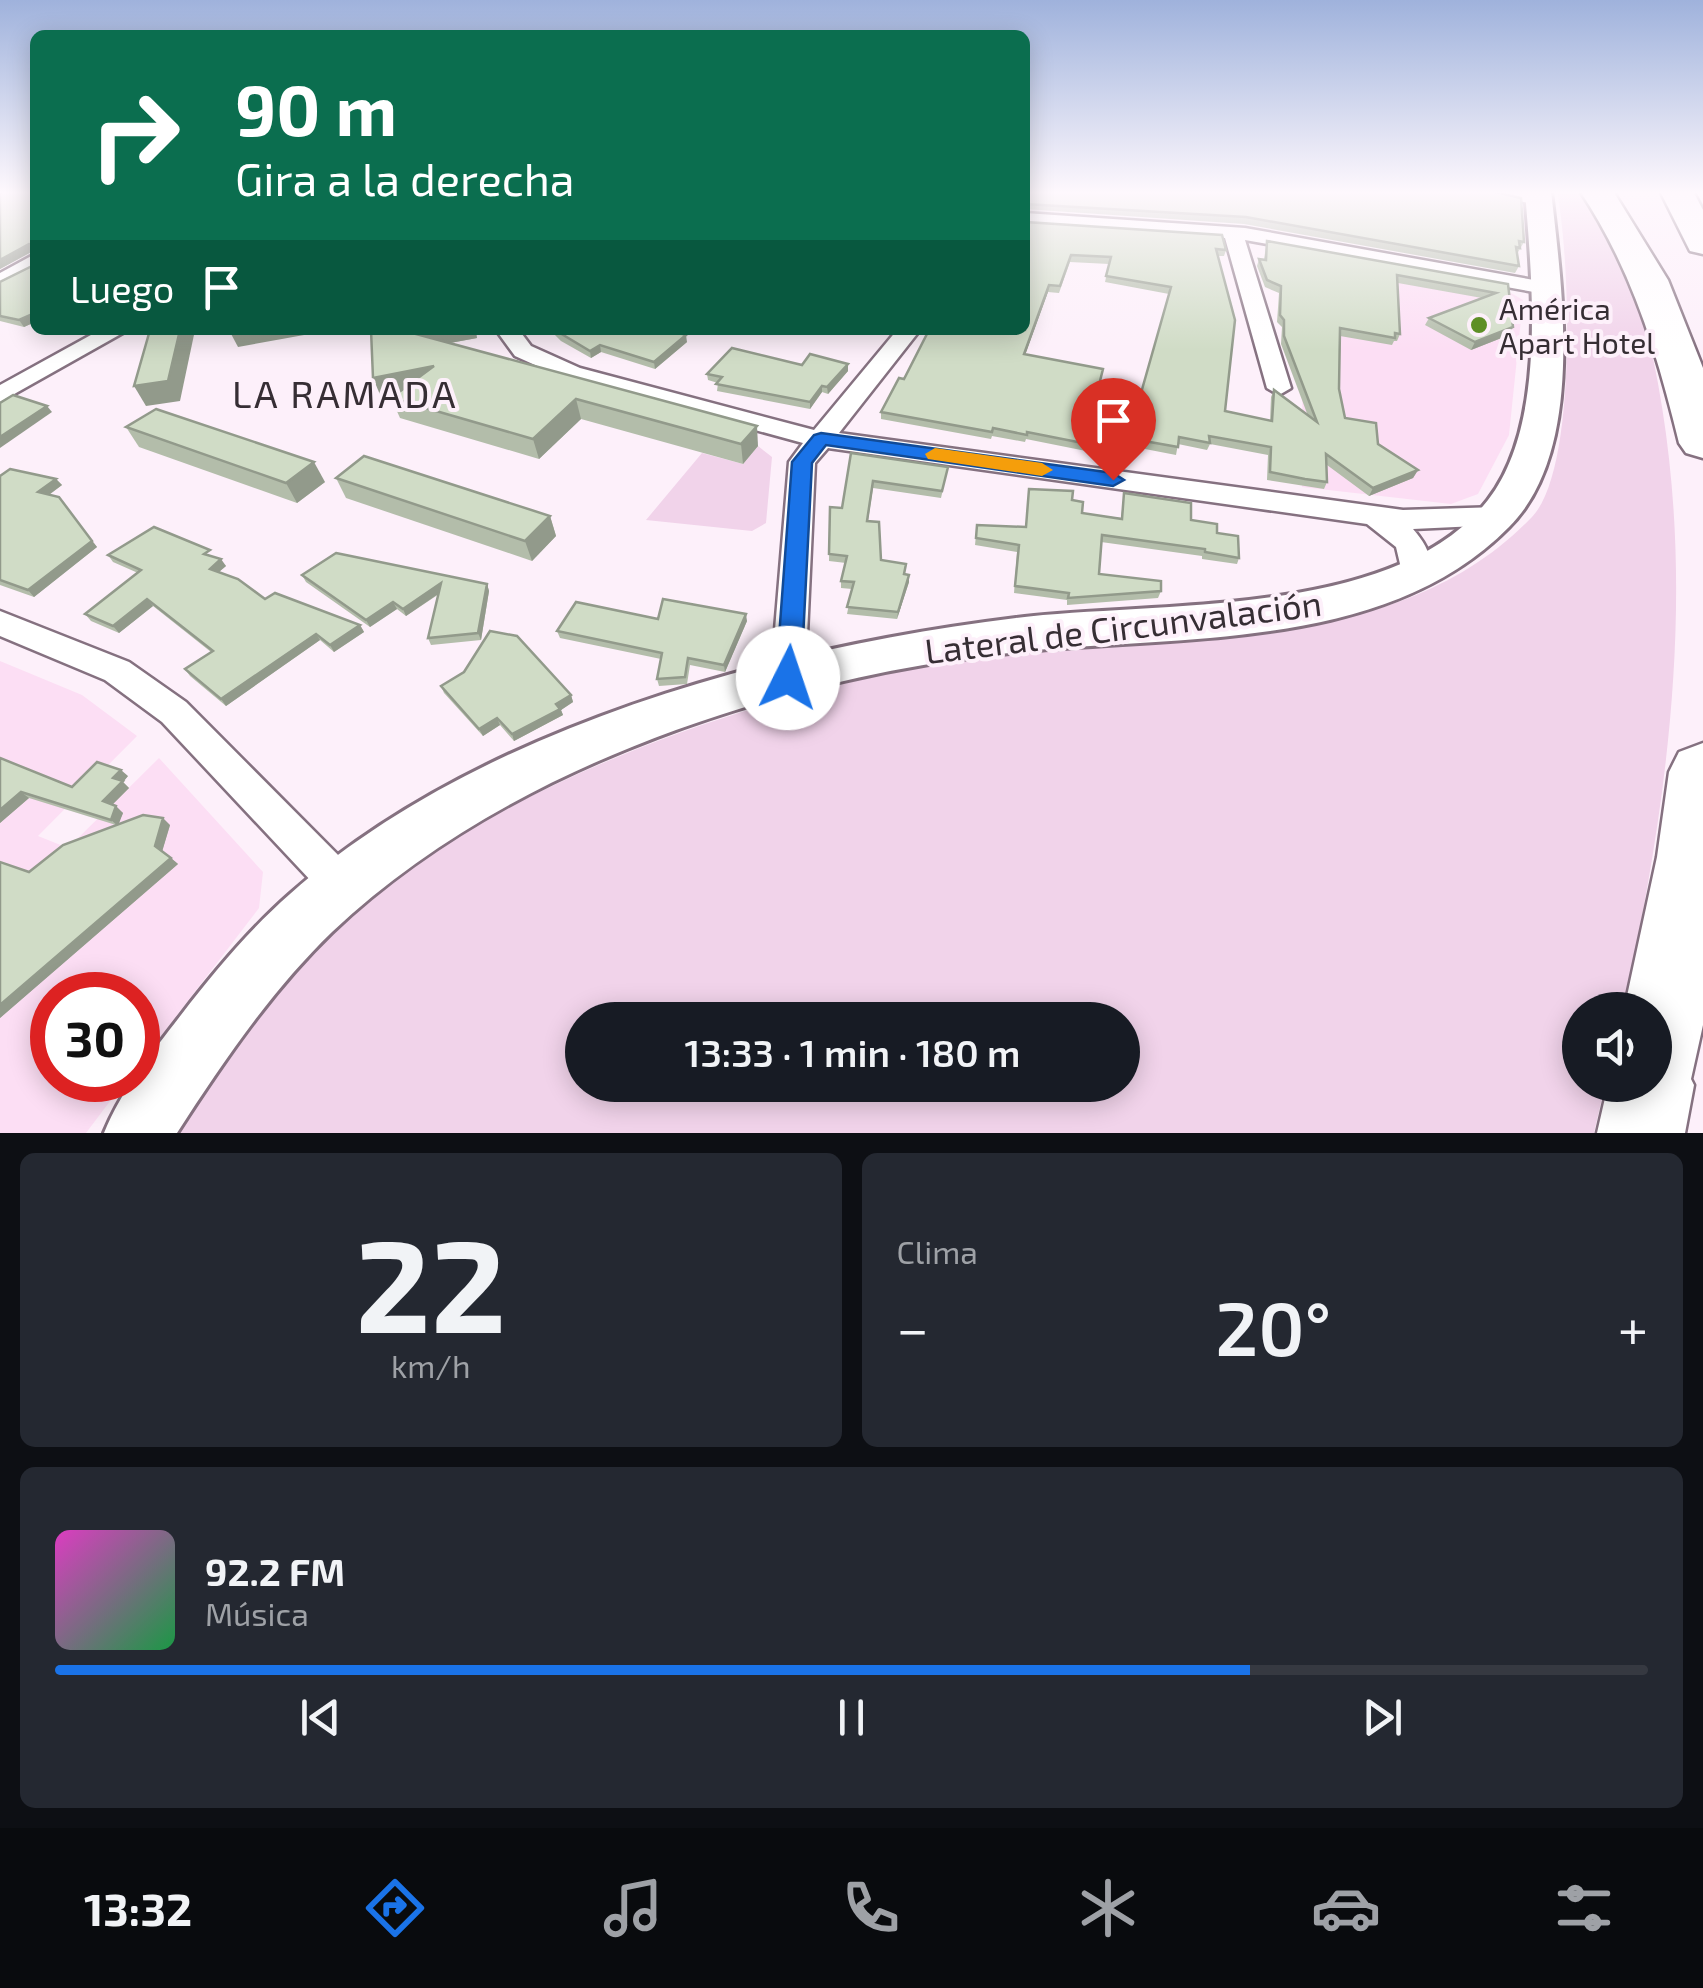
<!DOCTYPE html>
<html lang="es">
<head>
<meta charset="utf-8">
<style>
  body { margin:0; font-family:"Exo 2",sans-serif; background:#242831; color:#f1f3f6; height:100vh; display:flex; flex-direction:column; font-size:38px; white-space:nowrap }
  * { box-sizing:border-box; margin:0 }
  p { font-size:32px; color:#9ea1a6 }
  .icon { flex:none; width:55px; height:55px; fill:none; stroke:currentColor; stroke-width:2; stroke-linecap:round; stroke-linejoin:round }
  .map { position:relative; height:1133px; overflow:hidden }
  .side { display:flex; flex-direction:column; gap:20px; padding:20px; background:#0d0f14; flex:1 }
  .side>* { flex:none }
  .hud { position:absolute; left:30px; top:30px; width:1000px; height:305px; border-radius:15px; box-shadow:0 5px 25px #0003; background:#0b6e4f; color:#fff; overflow:hidden }
  .controls { position:absolute; left:1562px; top:992px; display:grid; gap:20px }
  .controls a { display:grid; place-items:center; width:110px; height:110px; border-radius:50%; background:#171b24; box-shadow:0 5px 25px #0003; font-size:50px }
  .speed { position:absolute; left:30px; top:972px; display:flex; gap:20px; font-size:50px; font-weight:700; text-align:center }
  .speed>* { display:grid; place-content:center; width:130px; height:130px; border-radius:50%; background:#171b24; box-shadow:0 5px 25px #0003; line-height:1 }
  .speed .limit { border:15px solid #d22; background:#fff; color:#111 }
  .pin { position:absolute; display:grid; place-items:center; width:85px; height:85px; color:#fff; margin:-102px -42px; border-radius:50% 50% 50% 0; rotate:-45deg; box-shadow:0 0 10px #0007 }
  .pin .icon { rotate:45deg }
  .me { position:absolute; width:110px; margin:-55px; rotate:4deg; stroke-linejoin:round; filter:drop-shadow(0 0 8px #0008) }
  .turn { display:flex; align-items:center; gap:35px; height:210px; padding:0 40px; font-size:45px }
  .turn .icon { width:130px; height:130px; stroke-width:2.5 }
  .turn b { display:block; font-size:70px; line-height:85px }
  .then { display:flex; align-items:center; height:95px; padding:0 40px; background:#0003; gap:20px; font-size:38px }
  .big { font-size:75px; font-weight:600; line-height:1.1 }
  .side .widget { flex:1; display:flex; flex-direction:column; justify-content:center; gap:15px; min-width:0; padding:0 35px; border-radius:15px; background:#242831 }
  .side .dial { align-items:center; gap:0 }
  .dial b { font-size:130px; line-height:1 }
  .song { display:flex; align-items:center; gap:30px }
  .cover { width:120px; height:120px; border-radius:15px; background:linear-gradient(135deg,hsl(310 70% 55%),hsl(140 70% 35%)) }
  .played { height:10px; border-radius:5px; background:linear-gradient(90deg,#1a73e8 75%,#363941 75%) }
  .keys { display:flex; justify-content:space-around; direction:ltr }
  .heat { display:flex; justify-content:space-between; align-items:center; font-size:55px; direction:ltr }
  .side .tiles { flex:1; display:grid; gap:20px; grid-template-columns:1fr 1fr }
  .widget:last-child { grid-column:span 2 }
  .trip { position:absolute; left:565px; top:1002px; width:575px; height:100px; border-radius:50px; background:#171b24; box-shadow:0 5px 25px #0003; font-weight:600; line-height:100px; text-align:center }
  .tabs { display:flex; height:160px; justify-content:space-around; align-items:center; background:#090b0e; color:#9ea1a6 }
  .tabs .icon { width:70px; height:70px }
  .tabs .active { color:#1a73e8 }
  .tabs b { font-size:45px; color:#f1f3f6 }
  .map>svg:first-child { display:block }
  .built { fill:#fcdef4 }
  .green { fill:#f1d3ea; fill-rule:evenodd }
  .lines { fill:none; stroke-linecap:round; stroke-linejoin:round }
  .street-casing { stroke:#857180; stroke-width:5 }
  .secondary-casing { stroke:#857180; stroke-width:6 }
  .highway-casing { stroke:#857180; stroke-width:5 }
  .street { fill:#fff; fill-rule:evenodd }
  .secondary { fill:#fff; fill-rule:evenodd }
  .highway { fill:#fff; fill-rule:evenodd }
  .wall { fill:#b3bdaa; fill-rule:evenodd }
  .shaded-wall { fill:#929a8b }
  .building { fill:#d0dcc6; stroke:#929a8b; stroke-width:2.5; fill-rule:evenodd }
  .route { fill:#1a73e8; stroke:#114b97; stroke-width:2.5 }
  .slow { fill:#f59e0b }
  .poi-dot { fill:#5e8f26; stroke:#fdf0fa; stroke-width:4 }
  .labels { text-anchor:middle; dominant-baseline:central; stroke-width:8; stroke-linejoin:round; paint-order:stroke }
  .far-poi-label { font-size:30px; fill:#362e34; stroke:#fdf0fa; text-anchor:start }
  .street-label { font-size:35px; fill:#362e34; stroke:#fdf0fa }
  .neighbourhood-label { font-size:38px; letter-spacing:2.5px; fill:#362e34; stroke:#fdf0fa }
</style>
</head>
<body>
<div class="map">
<svg width="1703" height="1133" viewBox="0 0 1703 1133">
  <rect width="100%" height="100%" fill="#fdf0fa"/>
  <g class="built">
    <path d="M1303 252 1504 289 1523 300 1509 435 1478 494 1451 504 1302 487Z"/>
    <path d="M0 661 82 695 137 736 38 836 68 848 159 758 263 872 259 908 138 1066V995H52V1080H126L86 1133H0Z"/>
  </g>
  <g class="green">
    <path d="M1557 191H1585C1596 208 1610 224 1619 242 1628 262 1634 286 1641 307 1703 543 1674 774 1623 1010H1580V1085H1605L1594 1133H163C212 1062 275 979 336 918 355 899 383 885 406 869 580 751 812 677 1020 652 1191 632 1401 654 1532 517 1578 469 1570 257 1557 191ZM582 1020H1122V1085H582Z"/>
    <path d="M758 446 772 457 766 523 752 531 646 520 702 453 743 464Z"/>
  </g>
  <g class="lines">
    <g class="street-casing">
      <g id="street">
        <path d="M1474 191H1519L1547 200 1538 205Z"/>
        <path d="M1025 213 1245 228 1545 282 1556 288 1545 294 1245 240 1291 388 1279 395 1267 388 1225 238 1025 225Z"/>
        <path d="M35 254V269L0 288V273Z"/>
        <path d="M100 330H128L0 402V385Z"/>
        <path d="M496 330H519L531 346 580 368 814 430 897 330H920L839 433 1403 510 1498 507 1508 509 1512 516 1508 523 1498 525 1413 529C1426 544 1437 562 1426 581L1415 584 1404 581 1396 547 1367 524 828 448 815 463 805 678 800 687 788 691 776 687 771 678 789 462 803 443 564 378 515 356Z"/>
        <path d="M0 611 129 662 186 702 356 873 362 886 356 899 342 905 328 899 162 722 105 680 0 636Z"/>
      </g>
    </g>
    <g class="secondary-casing">
      <path id="secondary" d="M1525 191H1551C1562 289 1586 450 1509 527 1388 650 1187 635 1028 651 789 674 509 764 332 932 271 991 223 1062 177 1133H104C122 1089 151 1054 181 1015 214 972 249 930 290 894 477 728 772 648 1016 618 1152 601 1395 620 1488 500 1547 424 1532 282 1525 191Z"/>
    </g>
    <g class="highway-casing">
      <g id="highway">
        <path d="M1580 191H1613L1668 280 1703 368V458L1686 453 1679 443C1657 353 1632 269 1580 191Z"/>
        <path d="M1660 191H1693L1703 210V254L1690 251Z"/>
        <path d="M1703 743V1025L1691 1079 1694 1085 1685 1133H1597L1608 1085H1655V1010H1624L1657 857 1669 772 1679 752Z"/>
      </g>
    </g>
    <use href="#street" class="street"/>
    <use href="#secondary" class="secondary"/>
    <use href="#highway" class="highway"/>
  </g>
  <g class="wall">
    <path d="M0 191H35V322L24 327 0 321V282L32 266 33 251 0 269Z"/>
    <path d="M1025 191 1524 242 1517 254 1519 266 1515 273 1244 224 1025 209Z"/>
    <path d="M1026 222 1226 250 1224 256H1218L1225 411 1270 421 1271 397 1274 390 1308 416 1281 344 1282 327 1277 322 1279 293 1265 287 1257 266 1259 259H1264L1267 241 1508 284 1509 335 1471 350 1425 325 1429 318 1482 298 1398 283 1400 334 1397 341H1394L1392 345 1340 336 1339 389 1345 418 1378 444 1418 470 1413 478 1369 496 1327 465V482L1324 489 1267 480 1268 455 1210 444 1207 450 1178 444 1176 455 1114 443 1111 456 1026 439 1025 442 992 436 991 439 881 419V412L904 379ZM1070 262 1109 264 1105 282 1169 294 1141 393 1099 385 1025 354 1048 292 1059 293Z"/>
    <path d="M371 330 477 338 450 343 758 446 743 464 581 419 539 459 400 418 391 398 396 394 381 397Z"/>
    <path d="M550 330H669L687 342 655 369 601 352 591 358 561 341Z"/>
    <path d="M848 364V371L828 394 822 392 810 409 717 391 718 383 708 380 707 374 802 365Z"/>
    <path d="M126 427 325 482 297 503 139 447Z"/>
    <path d="M851 453 948 467 941 498 873 488 868 521 881 560 905 575 909 582 897 619 847 614 852 589 841 588V581L846 563 829 561 830 507 842 508Z"/>
    <path d="M0 476 56 479 62 485 49 495 97 547 34 597 0 585Z"/>
    <path d="M336 478 550 516 556 536 532 561 346 498Z"/>
    <path d="M1124 493 1191 520 1217 533 1239 558 1237 564 1202 559V556L1101 542 1099 574 1161 591 1158 598 1067 605V600L1014 593 1017 552 975 545 977 525 1025 527 1072 500 1082 513 1121 518Z"/>
    <path d="M108 555 214 557 226 566 219 572 265 599 360 625 364 632 334 652 320 640 226 706 190 676 185 669 211 652 153 606 119 633 91 621 85 614 138 573 113 562Z"/>
    <path d="M302 575 487 584 489 591 481 640 431 645 428 638 439 594 406 616 397 609 370 627 306 582Z"/>
    <path d="M658 619 747 621 725 672 690 665 687 684 659 686 657 679 661 659 560 638 557 631Z"/>
    <path d="M441 686 571 695 573 702 561 710 563 715 514 741 500 725 483 736 444 693Z"/>
    <path d="M0 758 72 787 128 776 123 782 129 788 112 805 123 813 118 824 170 825 162 851 178 864 0 1018V862L29 872 116 825 29 798 0 823Z"/>
  </g>
  <g class="shaded-wall">
    <path d="M29 244 33 251 0 269V260Z"/>
    <path d="M1049 285 1048 292 1023 361 1024 354Z"/>
    <path d="M35 313V322L24 327 19 320Z"/>
    <path d="M1513 327 1509 335 1471 350 1475 342Z"/>
    <path d="M180 330H195L180 401 146 406 134 386Z"/>
    <path d="M229 330H332L238 347Z"/>
    <path d="M411 330H476L477 338 412 350 405 331Z"/>
    <path d="M686 335 687 342 655 369 654 362Z"/>
    <path d="M600 345 601 352 591 358 590 351Z"/>
    <path d="M848 364V371L828 394 827 387Z"/>
    <path d="M434 366 441 385 381 397 373 378Z"/>
    <path d="M822 386V392L810 409V402Z"/>
    <path d="M576 399 581 419 539 459 533 439Z"/>
    <path d="M47 406 52 412 0 448V437Z"/>
    <path d="M757 426 758 446 743 464 741 444Z"/>
    <path d="M314 462 325 482 297 503 286 483Z"/>
    <path d="M1418 470 1413 478 1369 496 1373 488Z"/>
    <path d="M56 479 62 485 43 499 38 492Z"/>
    <path d="M59 497 97 547 34 597 28 590Z"/>
    <path d="M550 516 556 536 532 561 525 541Z"/>
    <path d="M221 559 226 566 214 576 210 569Z"/>
    <path d="M909 575V582L897 619 898 612Z"/>
    <path d="M441 583 444 590 406 616 403 609Z"/>
    <path d="M487 584 489 591 481 640 478 633Z"/>
    <path d="M147 599 153 606 119 633 113 626Z"/>
    <path d="M393 602 397 609 370 627 366 620Z"/>
    <path d="M746 614 747 621 725 672 724 665Z"/>
    <path d="M360 625 364 632 334 652 330 645Z"/>
    <path d="M316 634 320 640 226 706 221 699Z"/>
    <path d="M571 695 573 702 561 710 563 715 514 741 512 734Z"/>
    <path d="M497 718 500 725 483 736 479 729Z"/>
    <path d="M121 770 128 776 123 782 129 788 110 807 103 801 113 778Z"/>
    <path d="M21 792 29 798 0 823V810Z"/>
    <path d="M116 806 123 813 118 826 111 820Z"/>
    <path d="M163 818 170 825 162 852 155 846Z"/>
    <path d="M171 858 178 864 0 1018V1005Z"/>
  </g>
  <g class="building">
    <path d="M0 191H35V313L19 320 0 316V282L32 266 34 245 29 244 0 260Z"/>
    <path d="M1025 191H1491L1521 198 1524 242 1519 241 1520 248 1516 247 1519 266 1246 217 1025 204Z"/>
    <path d="M1025 219 1026 222 1222 235 1226 250 1216 249 1235 320 1225 411 1272 421 1274 390 1317 422 1284 336V320L1280 315 1281 286 1267 280 1259 259 1266 260 1267 241 1508 284 1513 327 1475 342 1429 318 1496 293 1397 275 1400 334 1395 333V338L1340 328 1339 389 1345 418 1376 423 1378 444 1418 470 1373 488 1326 454 1327 482 1305 479 1270 472 1271 447 1209 436 1210 443 1179 437 1178 447 1116 436 1113 449 1027 432V435L993 428 992 432 881 412 899 378 904 379 929 330H1025ZM1071 255 1111 257 1106 276 1171 287 1141 393 1099 385 1103 369 1024 354 1049 285 1060 286Z"/>
    <path d="M150 330H180L168 381 134 386Z"/>
    <path d="M371 330H411L405 331 757 426 741 444 576 399 533 439 391 398 434 366 373 378Z"/>
    <path d="M555 330H669L686 335 654 362 600 345 590 351Z"/>
    <path d="M732 348 802 365 810 354 848 364 827 387 822 386 810 402 716 384 722 377 707 374Z"/>
    <path d="M13 395 47 406 0 437V403Z"/>
    <path d="M156 409 314 462 286 483 126 427Z"/>
    <path d="M851 453 948 467 942 491 873 481 867 521 879 522 881 560 906 564 904 574 909 575 898 612 847 607 854 582 841 581 847 556 829 554 830 507 842 508Z"/>
    <path d="M364 456 550 516 525 541 336 478Z"/>
    <path d="M10 469 56 479 38 492 59 497 92 541 28 590 0 580V476Z"/>
    <path d="M1029 489 1073 491 1072 500 1083 502 1082 513 1122 519 1124 493 1191 503V520L1217 524V533L1238 536 1239 558 1205 552V549L1102 535 1099 574 1161 581V591L1068 598 1069 593 1015 586 1019 545 976 538 977 525 1026 527Z"/>
    <path d="M154 527 210 550 204 554 221 559 210 569 238 579 265 599 275 593 360 625 330 645 316 634 221 699 185 669 213 651 147 599 113 626 85 614 141 570 108 555Z"/>
    <path d="M336 553 487 584 478 633 428 638 441 583 403 609 393 602 366 620 302 575Z"/>
    <path d="M663 599 746 614 724 665 688 658 685 677 657 679 662 653 557 631 576 602 658 619Z"/>
    <path d="M490 631 517 636 571 695 556 704 560 709 512 734 497 718 479 729 441 686 464 672Z"/>
    <path d="M0 758 72 787 97 762 121 770 113 778 123 781 103 801 116 806 111 820 21 792 0 810Z"/>
    <path d="M143 815 163 818 155 846 171 858 0 1005V862L29 872 63 845Z"/>
  </g>
  <linearGradient id="sky" x2="0" y2="1"><stop stop-color="#9fb2dc"/><stop offset="0.55" stop-color="#fef8fd"/><stop offset="1" stop-color="#fef8fd" stop-opacity="0"/></linearGradient>
  <rect width="1703" height="350" fill="url(#sky)"/>
  <path class="route" d="M821 433 1113 473 1124 480 1113 486 826 445 812 463 801 678 797 685H779L776 678 792 462 814 435Z"/>
  <path class="slow" d="M935 448 1042 463 1053 470 1042 476 928 459 925 454Z"/>
  <circle class="poi-dot" cx="1479" cy="325" r="10"/>
  <g class="labels">
    <g class="far-poi-label">
      <text x="1499" y="308">América<tspan x="1499" dy="34">Apart Hotel</tspan></text>
    </g>
    <g class="street-label">
      <text transform="translate(1123 626) rotate(-7)">Lateral de Circunvalación</text>
    </g>
    <g class="neighbourhood-label">
      <text x="345" y="393">LA RAMADA</text>
    </g>
  </g>
</svg>
<div class="controls">
<a><svg class="icon" aria-label="sound" viewBox="0 0 24 24"><path d="M4 9h4l5-4v14l-5-4H4zM17 9q2 3 0 6"/></svg></a>
</div>
<div class="speed"><div class="limit">30</div></div>
<div class="pin" style="left:1113px;top:480px;background:#d93025"><svg class="icon" aria-label="arrive" viewBox="0 0 24 24"><path d="M6 21V4h12l-3 4 3 4H6"/></svg></div>
<svg class="me" style="left:788px;top:678px" viewBox="-20 -20 40 40"><circle r="19" fill="#fff"/><path d="M0-13L10 11 0 6-10 11z" fill="#1a73e8"/></svg>
<div class="trip">13:33 · 1 min · 180 m</div>
<div class="hud">
<div class="turn"><svg class="icon" aria-label="right" viewBox="0 0 24 24"><path d="M7 20v-9h11M14 6l5 5-5 5"/></svg><div><b>90 m</b>Gira a la derecha</div></div>
<div class="then">Luego<svg class="icon" aria-label="arrive" viewBox="0 0 24 24"><path d="M6 21V4h12l-3 4 3 4H6"/></svg></div>
</div>
</div>
<section class="side">
<div class="tiles">
<div class="widget dial"><b>22</b><p>km/h</p></div>
<div class="widget"><p>Clima</p>
<div class="heat"><a>−</a><b class="big">20°</b><a>+</a></div>
</div>
<div class="widget">
<div class="song"><i class="cover"></i><div><b>92.2 FM</b><p>Música</p></div></div>
<div class="played"></div>
<div class="keys"><svg class="icon" aria-label="previous" viewBox="0 0 24 24"><path d="M18 5L8 12l10 7zM5 5v14"/></svg><svg class="icon" aria-label="pause" viewBox="0 0 24 24"><path d="M8 5v14M16 5v14"/></svg><svg class="icon" aria-label="next" viewBox="0 0 24 24"><path d="M6 5l10 7-10 7zM19 5v14"/></svg></div>
</div>
</div>
</section>
<nav class="tabs">
<b>13:32</b>
<svg class="icon active" aria-label="directions" viewBox="0 0 24 24"><path d="M12 3l9 9-9 9-9-9zM9 14v-3h6M13 9l2 2-2 2"/></svg>
<svg class="icon" aria-label="music" viewBox="0 0 24 24"><path d="M9 18V5l10-2v13"/><circle cx="6" cy="18" r="3"/><circle cx="16" cy="16" r="3"/></svg>
<svg class="icon" aria-label="phone" viewBox="0 0 24 24"><path d="M5 4h4l2 5-3 2q2 4 5 5l2-3 5 2v4C11 20 4 13 5 4z"/></svg>
<svg class="icon" aria-label="climate" viewBox="0 0 24 24"><path d="M12 3v18M4 7l16 10M4 17L20 7"/></svg>
<svg class="icon" aria-label="car" viewBox="0 0 24 24"><path d="M5 17H2v-5l4-1 3-4h7l3 4 3 1v5h-3M9 17h6M6 11h13"/><circle cx="7" cy="17" r="2"/><circle cx="17" cy="17" r="2"/></svg>
<svg class="icon" aria-label="filters" viewBox="0 0 24 24"><path d="M4 7h16M4 17h16"/><circle cx="9" cy="7" r="2"/><circle cx="15" cy="17" r="2"/></svg>
</nav>
</body>
</html>
